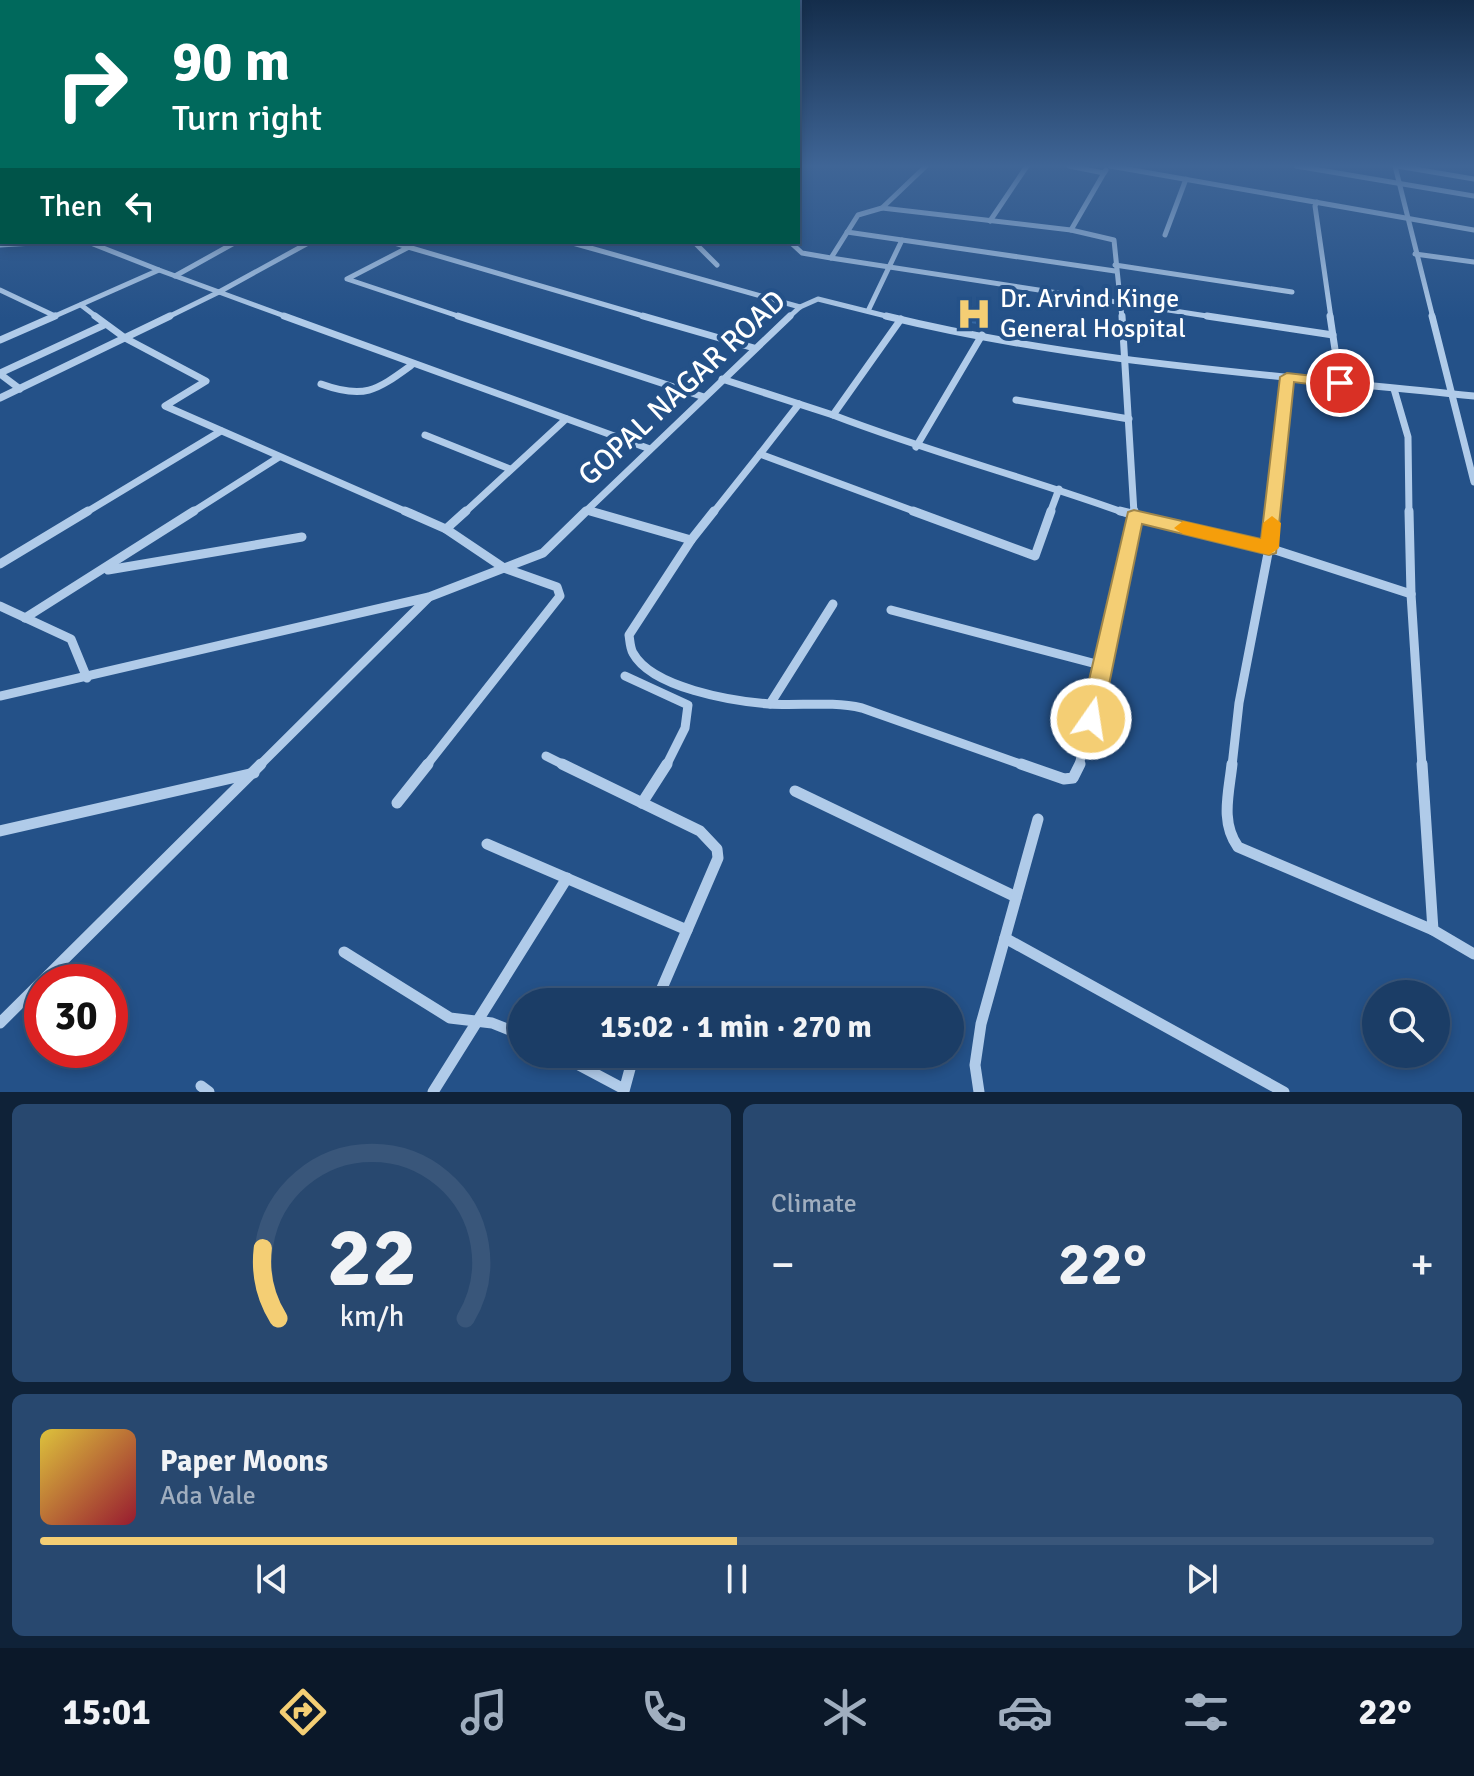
<!DOCTYPE html>
<html lang="en">
<head>
<meta charset="utf-8">
<style>
  body { margin:0; font-family:Signika,sans-serif; background:#28486f; color:#f1f3f6; height:100vh; display:flex; flex-direction:column; font-size:30px; white-space:nowrap }
  * { box-sizing:border-box; margin:0 }
  p { font-size:26px; color:#a0aebf }
  .icon { flex:none; width:44px; height:44px; fill:none; stroke:currentColor; stroke-width:2; stroke-linecap:round; stroke-linejoin:round }
  .map { position:relative; height:1092px; overflow:hidden }
  .panel { display:flex; flex-direction:column; gap:12px; padding:12px; background:#0f2238; flex:1 }
  .panel>* { flex:none }
  .banner { position:absolute; left:0px; top:0px; width:800px; height:244px; box-shadow:0 4px 12px #0003,0 0 0 2px #39567a; background:#00695c; color:#fff; overflow:hidden }
  .fabs { position:absolute; left:1362px; top:980px; display:grid; gap:16px }
  .fabs a { display:grid; place-items:center; width:88px; height:88px; border-radius:50%; background:#1b3d66; box-shadow:0 4px 12px #0003,0 0 0 2px #39567a; font-size:40px }
  .speed { position:absolute; left:24px; top:964px; display:flex; gap:16px; font-size:40px; font-weight:700; text-align:center }
  .speed>* { display:grid; place-content:center; width:104px; height:104px; border-radius:50%; background:#1b3d66; box-shadow:0 4px 12px #0003,0 0 0 2px #39567a; line-height:1 }
  .speed .limit { border:12px solid #d22; background:#fff; color:#111 }
  .pin { position:absolute; display:grid; place-items:center; width:68px; height:68px; color:#fff; margin:-34px; border:4px solid #fff; border-radius:50%; box-shadow:0 2px 8px #0007 }
  .me { position:absolute; width:88px; margin:-44px; rotate:13deg; stroke-linejoin:round; filter:drop-shadow(0 0 6px #0008) }
  .turn { display:flex; align-items:center; gap:28px; height:168px; padding:0 40px; font-size:36px }
  .turn .icon { width:104px; height:104px; stroke-width:2.5 }
  .turn b { display:block; font-size:56px; line-height:68px }
  .then { display:flex; align-items:center; height:76px; padding:0 40px; background:#0003; gap:16px; font-size:30px }
  .big { font-size:60px; font-weight:700; line-height:1.1 }
  .panel .tile { flex:1; display:flex; flex-direction:column; justify-content:center; gap:12px; min-width:0; padding:0 28px; border-radius:12px; background:#28486f }
  .panel .dial { align-items:center; gap:0 }
  .dial svg { height:208px; overflow:visible; fill:none; stroke:#39567a; stroke-width:7; stroke-linecap:round; text-anchor:middle }
  .dial text { fill:#f1f3f6; stroke:none }
  .song { display:flex; align-items:center; gap:24px }
  .cover { width:96px; height:96px; border-radius:12px; background:linear-gradient(135deg,hsl(50 70% 55%),hsl(350 70% 35%)) }
  .played { height:8px; border-radius:4px; background:linear-gradient(90deg,#f4ce74 50%,#39567a 50%) }
  .keys { display:flex; justify-content:space-around; direction:ltr }
  .heat { display:flex; justify-content:space-between; align-items:center; font-size:44px; direction:ltr }
  .panel .tiles { flex:1; display:grid; gap:12px; grid-template-columns:1fr 1fr }
  .tile:last-child { grid-column:span 2 }
  .trip { position:absolute; left:508px; top:988px; width:456px; height:80px; border-radius:40px; background:#1b3d66; box-shadow:0 4px 12px #0003,0 0 0 2px #39567a; font-weight:700; line-height:80px; text-align:center }
  .tab-bar { display:flex; height:128px; justify-content:space-around; align-items:center; background:#0b1829; color:#a0aebf }
  .tab-bar .icon { width:56px; height:56px }
  .tab-bar .selected { color:#f4ce74 }
  .tab-bar b { font-size:36px; color:#f1f3f6 }
  .map>svg:first-child { display:block }
  .building { fill:#3568a5 }
  .lines { fill:none; stroke-linecap:round; stroke-linejoin:round }
  .minor-far3 { stroke:#b0cbe9; stroke-width:5 }
  .minor-far2 { stroke:#b0cbe9; stroke-width:7 }
  .minor-far1 { stroke:#b0cbe9; stroke-width:9 }
  .minor { stroke:#b0cbe9; stroke-width:11 }
  .route { fill:#f4ce74; stroke:#9f864b; stroke-width:2 }
  .slow { fill:#f59e0b }
  .labels { text-anchor:middle; dominant-baseline:central; stroke-width:8; stroke-linejoin:round; paint-order:stroke }
  .far-poi-label { font-size:26px; fill:#fff; stroke:#245188; text-anchor:start }
  .street-label { font-size:30px; fill:#fff; stroke:#245188 }
</style>
</head>
<body>
<div class="map">
<svg width="1474" height="1092" viewBox="0 0 1474 1092">
  <rect width="100%" height="100%" fill="#245188"/>
  <path class="building" d="M961 305 988 309 984 325 957 321Z"/>
  <g class="lines">
    <g class="minor-far3">
      <path d="M1069 166 1104 173 1106 170"/>
      <path d="M1110 166 1474 230"/>
      <path d="M1296 166 1474 196"/>
      <path d="M1395 166 1433 318"/>
      <path d="M1397 166 1474 179"/>
      <path d="M1317 202 1315 206 1331 318"/>
      <path d="M882 208 1071 230 1114 240 1122 318"/>
      <path d="M990 221 1027 166"/>
      <path d="M1071 230 1104 173"/>
      <path d="M847 232 1115 271"/>
      <path d="M1165 235 1186 179"/>
      <path d="M88 242 159 270"/>
      <path d="M391 242 650 318"/>
      <path d="M569 242 800 307"/>
      <path d="M694 242 717 265"/>
      <path d="M790 242 802 253 831 258 858 215 882 208 926 166"/>
      <path d="M0 245 50 242"/>
      <path d="M409 247 347 279 464 318"/>
      <path d="M1415 254 1474 262"/>
      <path d="M831 258 1220 318"/>
      <path d="M1115 265 1292 292"/>
      <path d="M175 276 236 242"/>
      <path d="M0 290 55 316 159 270 219 292"/>
      <path d="M81 305 98 318"/>
      <path d="M868 311 902 240"/>
      <path d="M51 318 55 316"/>
      <path d="M166 318 219 292"/>
      <path d="M290 318 219 292 310 242"/>
      <path d="M788 318 800 307 818 299 894 318"/>
    </g>
    <g class="minor-far2">
      <path d="M95 316 125 338 206 381 165 406 409 513"/>
      <path d="M284 316 650 449"/>
      <path d="M458 316 704 397"/>
      <path d="M643 316 754 348"/>
      <path d="M886 316C1078 363 1278 375 1474 396"/>
      <path d="M1122 316 1134 513"/>
      <path d="M1207 316 1333 335"/>
      <path d="M1330 316 1340 383"/>
      <path d="M1432 316 1474 482"/>
      <path d="M0 340 55 316"/>
      <path d="M0 373 104 325"/>
      <path d="M0 374 20 389"/>
      <path d="M722 379 833 415 901 319"/>
      <path d="M321 384C365 400 377 390 413 364"/>
      <path d="M1394 389 1408 437 1409 513"/>
      <path d="M0 398 170 316"/>
      <path d="M1016 400 1129 419"/>
      <path d="M833 415C929 452 1028 478 1125 513"/>
      <path d="M425 435 510 469"/>
      <path d="M916 447 982 335"/>
      <path d="M760 454 799 404"/>
      <path d="M587 510 597 513"/>
      <path d="M85 513 221 431"/>
      <path d="M191 513 279 457"/>
      <path d="M464 513 566 419"/>
      <path d="M584 513 790 316"/>
      <path d="M713 513 760 454 919 513"/>
      <path d="M1050 513 1059 489"/>
      <path d="M1273 513 1287 377"/>
    </g>
    <g class="minor-far1">
      <path d="M405 511 446 529"/>
      <path d="M590 511 691 540"/>
      <path d="M714 511 691 540 629 635C630 641 630 648 633 653 652 688 732 701 769 704 800 706 831 701 862 708L1026 766"/>
      <path d="M913 511 1035 556 1051 511"/>
      <path d="M1120 511 1269 548 1273 511"/>
      <path d="M1409 511 1411 594"/>
      <path d="M0 564 88 511"/>
      <path d="M108 570 302 537"/>
      <path d="M1411 594 1422 766"/>
      <path d="M0 606 71 639 87 678"/>
      <path d="M891 610 1104 666"/>
      <path d="M25 618 194 511"/>
      <path d="M625 676 688 705 685 728 666 766"/>
      <path d="M0 696 429 597 543 553 586 511"/>
      <path d="M770 704 833 604"/>
      <path d="M546 756 566 766"/>
      <path d="M259 766 428 598"/>
      <path d="M426 766 560 596 557 587 504 568 446 529 466 511"/>
      <path d="M1079 766 1134 511"/>
      <path d="M1232 766 1239 703 1269 548 1411 594"/>
    </g>
    <g class="minor">
      <path d="M562 764 700 831 717 849 718 858 656 1002"/>
      <path d="M1021 764 1064 779 1073 778 1080 764"/>
      <path d="M1232 764C1229 793 1220 822 1238 847L1433 930 1422 764"/>
      <path d="M795 791 1016 897"/>
      <path d="M397 803 428 764"/>
      <path d="M642 803 667 764"/>
      <path d="M0 831 254 773"/>
      <path d="M487 844 687 930"/>
      <path d="M1433 930 1474 954"/>
      <path d="M1005 938 1284 1092"/>
      <path d="M344 952 450 1018 492 1023 522 1035"/>
      <path d="M0 1023 261 764"/>
      <path d="M558 1054 624 1089"/>
      <path d="M201 1086 209 1092"/>
      <path d="M624 1091 634 1054"/>
      <path d="M433 1092 567 878"/>
      <path d="M979 1092 975 1065 981 1024 1038 819"/>
    </g>
  </g>
  <linearGradient id="sky" x2="0" y2="1"><stop stop-color="#142d4b"/><stop offset="0.52" stop-color="#3f6596"/><stop offset="1" stop-color="#3f6596" stop-opacity="0"/></linearGradient>
  <rect width="1474" height="319" fill="url(#sky)"/>
  <path class="route" d="M1287 373 1340 379 1348 383 1340 388 1294 382 1276 553 1269 555 1142 524 1102 719 1099 726 1091 729 1083 726 1080 719 1128 512 1134 510 1261 539 1280 377Z"/>
  <path class="slow" d="M1272 516 1281 523 1279 548 1269 555 1183 534 1174 528 1183 521 1261 539 1263 523Z"/>
  <defs>
    <g id="hospital-bare" transform="scale(2.76)"><path d="M-5-5h3v3.5h4V-5h3V5h-3V1.5h-4V5h-3Z" fill="#f4ce74" stroke="#245188" stroke-width="2.5" paint-order="stroke"/></g>
  </defs>
  <g fill-rule="evenodd">
    <use href="#hospital-bare" x="974" y="314"/>
  </g>
  <g class="labels">
    <g class="far-poi-label">
      <text x="1000" y="299">Dr. Arvind Kinge<tspan x="1000" dy="30">General Hospital</tspan></text>
    </g>
    <g class="street-label">
      <text transform="translate(682 388) rotate(-43)">GOPAL NAGAR ROAD</text>
    </g>
  </g>
</svg>
<div class="fabs">
<a><svg class="icon" aria-label="search" viewBox="0 0 24 24"><circle cx="10" cy="10" r="6"/><path d="M15 15l6 6"/></svg></a>
</div>
<div class="speed"><div class="limit">30</div></div>
<div class="pin" style="left:1340px;top:383px;background:#d93025"><svg class="icon" aria-label="arrive" viewBox="0 0 24 24"><path d="M6 21V4h12l-3 4 3 4H6"/></svg></div>
<svg class="me" style="left:1091px;top:719px" viewBox="-20 -20 40 40"><circle r="17" fill="#f4ce74" stroke="#fff" stroke-width="3"/><path d="M0-11L8 9 0 5-8 9z" fill="#fff"/></svg>
<div class="trip">15:02 · 1 min · 270 m</div>
<div class="banner">
<div class="turn"><svg class="icon" aria-label="right" viewBox="0 0 24 24"><path d="M7 20v-9h11M14 6l5 5-5 5"/></svg><div><b>90 m</b>Turn right</div></div>
<div class="then">Then<svg class="icon" aria-label="left" viewBox="0 0 24 24"><path d="M17 20v-9H6M10 6l-5 5 5 5"/></svg></div>
</div>
</div>
<section class="panel">
<div class="tiles">
<div class="tile dial"><svg viewBox="0 0 100 80">
<path d="M14 69A42 42 0 1 1 86 69"/>
<path d="M14 69A42 42 0 0 1 8 42" stroke="#f4ce74"/>
<text x="50" y="56" font-size="32" font-weight="700">22</text>
<text x="50" y="72" font-size="11">km/h</text>
</svg></div>
<div class="tile"><p>Climate</p>
<div class="heat"><a>−</a><b class="big">22°</b><a>+</a></div>
</div>
<div class="tile">
<div class="song"><i class="cover"></i><div><b>Paper Moons</b><p>Ada Vale</p></div></div>
<div class="played"></div>
<div class="keys"><svg class="icon" aria-label="previous" viewBox="0 0 24 24"><path d="M18 5L8 12l10 7zM5 5v14"/></svg><svg class="icon" aria-label="pause" viewBox="0 0 24 24"><path d="M8 5v14M16 5v14"/></svg><svg class="icon" aria-label="next" viewBox="0 0 24 24"><path d="M6 5l10 7-10 7zM19 5v14"/></svg></div>
</div>
</div>
</section>
<nav class="tab-bar">
<b>15:01</b>
<svg class="icon selected" aria-label="directions" viewBox="0 0 24 24"><path d="M12 3l9 9-9 9-9-9zM9 14v-3h6M13 9l2 2-2 2"/></svg>
<svg class="icon" aria-label="music" viewBox="0 0 24 24"><path d="M9 18V5l10-2v13"/><circle cx="6" cy="18" r="3"/><circle cx="16" cy="16" r="3"/></svg>
<svg class="icon" aria-label="phone" viewBox="0 0 24 24"><path d="M5 4h4l2 5-3 2q2 4 5 5l2-3 5 2v4C11 20 4 13 5 4z"/></svg>
<svg class="icon" aria-label="climate" viewBox="0 0 24 24"><path d="M12 3v18M4 7l16 10M4 17L20 7"/></svg>
<svg class="icon" aria-label="car" viewBox="0 0 24 24"><path d="M5 17H2v-5l4-1 3-4h7l3 4 3 1v5h-3M9 17h6M6 11h13"/><circle cx="7" cy="17" r="2"/><circle cx="17" cy="17" r="2"/></svg>
<svg class="icon" aria-label="filters" viewBox="0 0 24 24"><path d="M4 7h16M4 17h16"/><circle cx="9" cy="7" r="2"/><circle cx="15" cy="17" r="2"/></svg>
<b>22°</b>
</nav>
</body>
</html>
